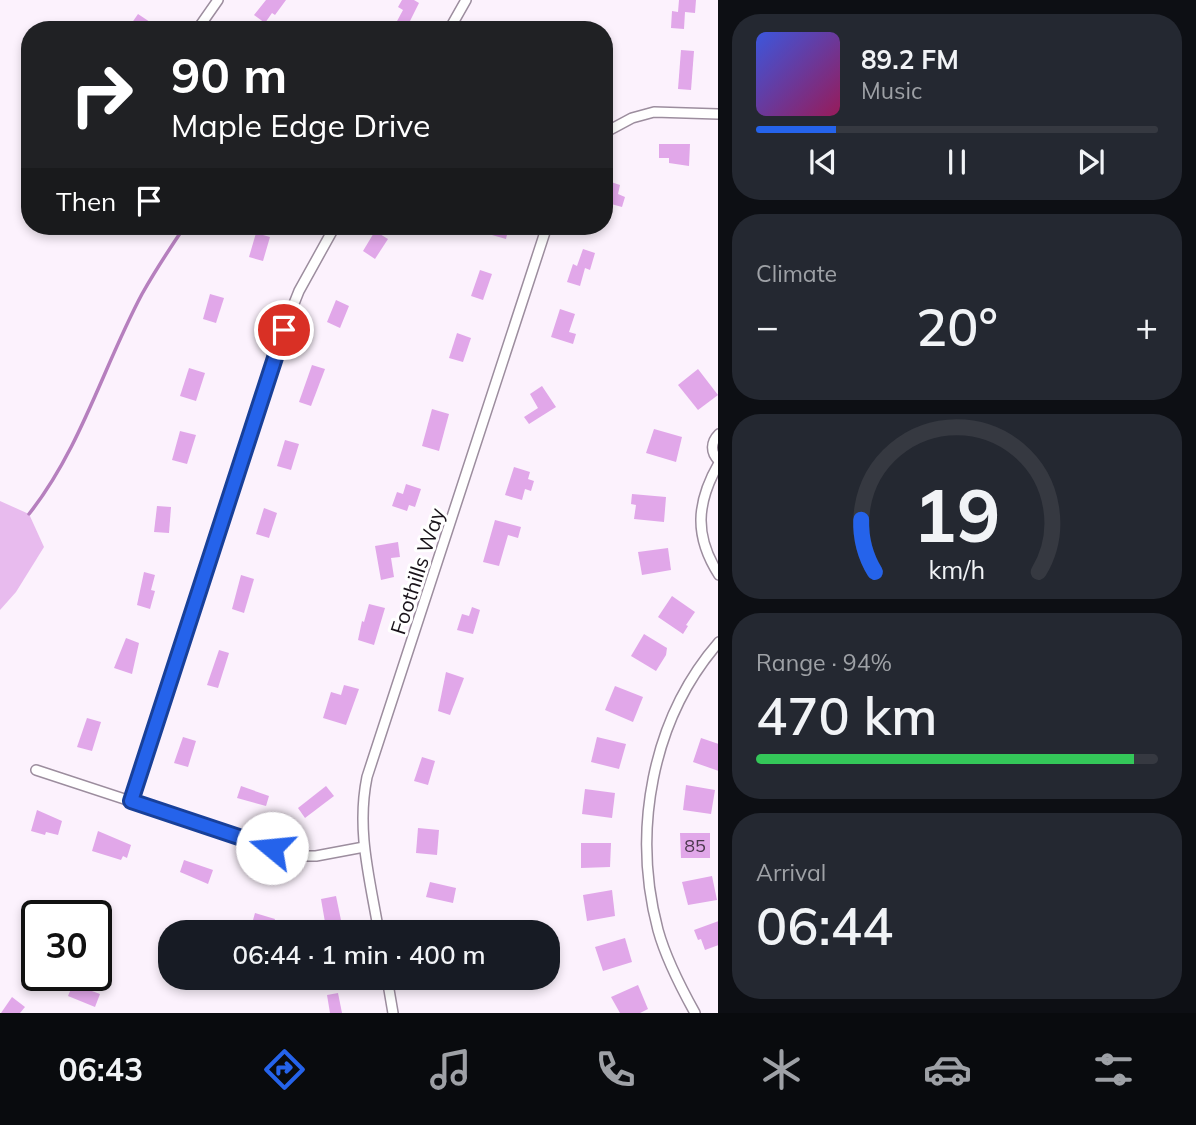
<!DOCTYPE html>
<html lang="en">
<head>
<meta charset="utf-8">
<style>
  body { margin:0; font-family:Mulish,sans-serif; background:#242831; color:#f1f3f6; height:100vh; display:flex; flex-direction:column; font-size:26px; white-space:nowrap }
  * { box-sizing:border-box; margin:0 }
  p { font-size:23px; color:#9ea1a6 }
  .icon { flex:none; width:38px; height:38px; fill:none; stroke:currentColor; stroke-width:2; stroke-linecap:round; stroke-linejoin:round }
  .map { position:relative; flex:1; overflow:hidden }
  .side { display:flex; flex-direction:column; gap:14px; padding:14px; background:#0d0f14; width:478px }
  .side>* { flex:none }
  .top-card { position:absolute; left:21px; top:21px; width:592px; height:214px; border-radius:28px; box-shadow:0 4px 10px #0003; background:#202124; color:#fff; overflow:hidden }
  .speed { position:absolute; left:21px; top:900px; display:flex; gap:14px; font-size:35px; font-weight:700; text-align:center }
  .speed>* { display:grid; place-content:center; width:91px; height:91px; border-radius:50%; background:#171b24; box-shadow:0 4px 10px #0003; line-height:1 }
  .speed .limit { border:4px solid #111; border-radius:10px; background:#fff; color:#111 }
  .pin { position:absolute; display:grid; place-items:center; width:60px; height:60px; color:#fff; margin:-30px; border:4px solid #fff; border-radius:50%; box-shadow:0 2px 7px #0007 }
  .me { position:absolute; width:77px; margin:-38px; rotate:287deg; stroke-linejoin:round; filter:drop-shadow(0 0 5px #0008) }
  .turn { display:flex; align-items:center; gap:24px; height:147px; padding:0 35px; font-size:32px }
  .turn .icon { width:91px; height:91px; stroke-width:2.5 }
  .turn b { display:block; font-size:49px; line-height:60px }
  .then { display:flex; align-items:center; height:66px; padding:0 35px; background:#0003; gap:14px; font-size:26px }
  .big { font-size:52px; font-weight:600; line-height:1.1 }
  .side .card { flex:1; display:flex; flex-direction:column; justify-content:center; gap:10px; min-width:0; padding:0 24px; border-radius:28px; background:#242831 }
  .side .dial { align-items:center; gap:0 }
  .dial svg { height:182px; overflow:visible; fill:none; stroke:#363941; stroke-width:7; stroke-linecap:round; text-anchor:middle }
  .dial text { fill:#f1f3f6; stroke:none }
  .song { display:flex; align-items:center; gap:21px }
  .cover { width:84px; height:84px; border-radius:10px; background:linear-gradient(135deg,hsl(230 70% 55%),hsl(330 70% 35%)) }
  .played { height:7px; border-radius:4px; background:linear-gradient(90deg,#2563eb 20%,#363941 20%) }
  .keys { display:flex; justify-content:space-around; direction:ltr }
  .heat { display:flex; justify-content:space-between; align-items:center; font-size:38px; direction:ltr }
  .charge { height:10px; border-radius:5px; background:linear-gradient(90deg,#34c759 94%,#363941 0) }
  .trip { position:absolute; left:158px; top:920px; width:402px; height:70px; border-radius:28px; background:#171b24; box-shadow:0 4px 10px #0003; font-weight:600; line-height:70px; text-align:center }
  .dock { display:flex; height:112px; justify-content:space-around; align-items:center; background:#090b0e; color:#9ea1a6 }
  .dock .icon { width:49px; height:49px }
  .dock .on { color:#2563eb }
  .dock b { font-size:32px; color:#f1f3f6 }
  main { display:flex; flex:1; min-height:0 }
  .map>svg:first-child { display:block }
  .green { fill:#e8bbee }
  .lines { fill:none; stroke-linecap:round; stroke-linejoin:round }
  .stream { stroke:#b67fbe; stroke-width:3.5 }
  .building { fill:#e1a7e9 }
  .minor-casing { stroke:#9c8d9e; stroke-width:12 }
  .minor { stroke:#fff; stroke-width:9 }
  .route-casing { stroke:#184099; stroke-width:18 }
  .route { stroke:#2563eb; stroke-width:12 }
  .labels { text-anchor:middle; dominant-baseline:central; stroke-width:6; stroke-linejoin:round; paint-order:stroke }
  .number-label { font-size:18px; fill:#4b384e }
  .street-label { font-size:21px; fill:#19131a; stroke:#fff }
</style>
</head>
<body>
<main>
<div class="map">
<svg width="719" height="1013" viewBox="0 0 719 1013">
  <rect width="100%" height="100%" fill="#fcf2fd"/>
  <path class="green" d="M0 501 29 514 44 547 16 592 0 610Z"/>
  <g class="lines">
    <path class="stream" d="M29 514C81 448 103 367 142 294 155 271 170 248 185 226"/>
  </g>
  <g class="building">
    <path d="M266 0H286L275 15 272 13 265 23 254 15Z"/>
    <path d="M402 0H414L419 3 406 29 396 23 403 10 398 7Z"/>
    <path d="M679 0H696L695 13 685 12 684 29 671 28 672 11 678 12Z"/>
    <path d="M138 14 150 22 144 30H127Z"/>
    <path d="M681 50 694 51 691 90 678 89Z"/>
    <path d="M659 144H690L689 166 669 163V158H659Z"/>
    <path d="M608 181 620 185 618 194 625 197 622 207 604 202V190Z"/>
    <path d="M495 226H509L506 239 492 235Z"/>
    <path d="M375 231 388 239 375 259 363 251Z"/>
    <path d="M256 233 270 237 263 261 249 257Z"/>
    <path d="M583 249 595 253 590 270 585 268 580 286 567 282 573 264 577 266Z"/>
    <path d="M480 270 492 274 483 300 471 296Z"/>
    <path d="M210 294 224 298 216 323 203 319Z"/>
    <path d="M336 300 349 306 340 328 327 322Z"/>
    <path d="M560 309 575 314 569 332 576 334 573 344 551 337Z"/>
    <path d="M457 333 471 338 463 362 449 358Z"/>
    <path d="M312 365 325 369 311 406 299 402Z"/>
    <path d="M189 368 205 373 196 401 180 396Z"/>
    <path d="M698 369 718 395 698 410 678 385Z"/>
    <path d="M542 386 556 407 529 424 524 417 538 408 530 394Z"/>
    <path d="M432 409 449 414 439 451 422 446Z"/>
    <path d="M654 429 682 437 676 462 646 453Z"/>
    <path d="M180 431 196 435 187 464 172 460Z"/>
    <path d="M285 440 299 444 291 470 277 466Z"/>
    <path d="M514 467 530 472 528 479 534 481 531 491 525 489 522 500 505 495Z"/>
    <path d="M406 484 421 489 415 507 409 505 407 511 392 506 397 492 403 494Z"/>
    <path d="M632 494 666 497 664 522 634 519 636 505 631 504Z"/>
    <path d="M157 506 171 507 169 533 154 532Z"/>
    <path d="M264 508 277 513 269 538 256 534Z"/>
    <path d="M495 520 521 527 518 538 508 535 499 566 483 562Z"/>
    <path d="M398 542 400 557 391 558 394 577 381 580 375 546Z"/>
    <path d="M668 548 671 570 642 575 638 552Z"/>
    <path d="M144 572 155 575 151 590 155 591 150 609 137 605Z"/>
    <path d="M241 575 254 579 244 613 232 609Z"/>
    <path d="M672 596 695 612 686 625 688 626 683 634 658 617Z"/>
    <path d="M369 604 385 608 374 645 358 640 362 621 364 622Z"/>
    <path d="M472 607 480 610 473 634 457 630 462 614 469 616Z"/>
    <path d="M644 634 667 648 666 655 656 671 631 656Z"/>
    <path d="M126 638 139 643 132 674 114 668Z"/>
    <path d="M219 650 229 653 218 688 207 685Z"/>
    <path d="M446 672 464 678 450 715 438 711Z"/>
    <path d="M344 685 359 689 346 725 323 718 331 692 341 695Z"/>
    <path d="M615 686 643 697 633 722 605 710Z"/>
    <path d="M87 718 101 722 92 751 77 747Z"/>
    <path d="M183 737 196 741 188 767 174 763Z"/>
    <path d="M597 737 626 744 619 769 591 762Z"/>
    <path d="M701 738 719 744V771L693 762Z"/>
    <path d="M422 757 435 761 428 785 414 781Z"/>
    <path d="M686 785 715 790 711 814 683 810Z"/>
    <path d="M241 786 269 796 266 806 237 798Z"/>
    <path d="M326 786 334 796 305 818 298 808Z"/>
    <path d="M585 789 615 793 612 818 582 814Z"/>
    <path d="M37 810 62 821 58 835 46 832 45 835 31 831Z"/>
    <path d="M418 828 439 830 437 855 416 853Z"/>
    <path d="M98 831 131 845 127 858 123 856 121 860 92 851Z"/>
    <path d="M680 833H710V858H681Z"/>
    <path d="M581 843H611L610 867 581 868Z"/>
    <path d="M184 860 213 870 208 884 180 872Z"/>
    <path d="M712 876 717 900 688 905 682 882Z"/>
    <path d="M430 882 456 888 453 903 426 897Z"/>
    <path d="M612 890 615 916 587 921 583 895Z"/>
    <path d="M336 896 342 925 326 928 321 899Z"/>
    <path d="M255 913 275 919 271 933 251 927Z"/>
    <path d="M719 921V945L705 950 701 939 698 940 694 930Z"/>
    <path d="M625 938 632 962 603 971 595 947Z"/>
    <path d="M73 984 100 994 95 1007 68 996Z"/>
    <path d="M638 985 648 1009 640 1013H620L611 997Z"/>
    <path d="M338 993 342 1013H330L327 995Z"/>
    <path d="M12 997 25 1007 20 1013H1Z"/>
  </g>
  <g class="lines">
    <g class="minor-casing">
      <g id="minor">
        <path d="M197 30 218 0"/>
        <path d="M449 30 466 0"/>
        <path d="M604 133 632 118 654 112 719 114"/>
        <path d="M719 434C711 442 710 452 719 461"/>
        <path d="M719 463C696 503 694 536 719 575"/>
        <path d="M36 770 298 856H316L364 847"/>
        <path d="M131 801 291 311 299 291 335 226"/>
        <path d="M379 933C370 879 356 831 367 777L547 226"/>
        <path d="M387 978 393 1013"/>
        <path d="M695 1013C680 986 666 959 658 930 632 832 651 720 719 642"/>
      </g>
    </g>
    <use href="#minor" class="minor"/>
  </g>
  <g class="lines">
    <g class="route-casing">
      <path id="route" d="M272 848 131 801 284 330"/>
    </g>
    <use href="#route" class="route"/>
  </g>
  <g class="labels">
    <g class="number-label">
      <text x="695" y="845">85</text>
    </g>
    <g class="street-label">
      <text transform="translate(417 571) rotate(-72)">Foothills Way</text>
    </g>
  </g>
</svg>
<div class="speed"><div class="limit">30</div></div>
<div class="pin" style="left:284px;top:330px;background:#d93025"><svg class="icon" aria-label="arrive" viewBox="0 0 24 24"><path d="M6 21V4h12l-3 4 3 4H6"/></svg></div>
<svg class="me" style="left:272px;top:848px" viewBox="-20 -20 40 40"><circle r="19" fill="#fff"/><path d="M0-13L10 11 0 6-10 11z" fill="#2563eb"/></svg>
<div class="trip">06:44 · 1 min · 400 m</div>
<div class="top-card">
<div class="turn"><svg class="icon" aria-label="right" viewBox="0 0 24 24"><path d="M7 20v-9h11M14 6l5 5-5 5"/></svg><div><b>90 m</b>Maple Edge Drive</div></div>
<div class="then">Then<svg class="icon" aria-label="arrive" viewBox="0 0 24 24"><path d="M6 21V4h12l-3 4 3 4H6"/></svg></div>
</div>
</div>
<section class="side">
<div class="card">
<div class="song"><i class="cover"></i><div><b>89.2 FM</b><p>Music</p></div></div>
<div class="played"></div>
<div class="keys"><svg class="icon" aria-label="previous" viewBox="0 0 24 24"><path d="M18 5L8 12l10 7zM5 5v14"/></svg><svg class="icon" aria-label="pause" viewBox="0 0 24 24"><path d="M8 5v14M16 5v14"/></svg><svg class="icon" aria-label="next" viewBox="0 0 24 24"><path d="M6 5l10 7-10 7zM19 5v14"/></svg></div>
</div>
<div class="card"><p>Climate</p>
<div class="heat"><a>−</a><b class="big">20°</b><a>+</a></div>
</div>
<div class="card dial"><svg viewBox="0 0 100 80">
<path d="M14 69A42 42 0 1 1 86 69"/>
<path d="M14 69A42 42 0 0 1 8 46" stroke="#2563eb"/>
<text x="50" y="56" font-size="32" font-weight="700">19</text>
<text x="50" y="72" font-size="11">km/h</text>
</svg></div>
<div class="card"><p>Range · 94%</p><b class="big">470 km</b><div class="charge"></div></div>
<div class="card"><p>Arrival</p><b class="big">06:44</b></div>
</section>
</main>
<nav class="dock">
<b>06:43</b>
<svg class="icon on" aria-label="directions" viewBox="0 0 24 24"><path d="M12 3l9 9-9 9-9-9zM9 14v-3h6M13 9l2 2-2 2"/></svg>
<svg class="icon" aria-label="music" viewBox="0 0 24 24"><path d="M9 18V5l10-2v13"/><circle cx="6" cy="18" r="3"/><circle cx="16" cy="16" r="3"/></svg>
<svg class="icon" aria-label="phone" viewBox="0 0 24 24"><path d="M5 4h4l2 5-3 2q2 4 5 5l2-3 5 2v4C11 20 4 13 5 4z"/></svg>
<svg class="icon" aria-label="climate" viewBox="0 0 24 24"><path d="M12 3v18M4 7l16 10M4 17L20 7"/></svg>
<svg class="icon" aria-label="car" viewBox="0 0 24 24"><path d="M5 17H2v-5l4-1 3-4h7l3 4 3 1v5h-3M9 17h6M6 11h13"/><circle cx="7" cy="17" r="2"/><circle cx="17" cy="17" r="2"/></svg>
<svg class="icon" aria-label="filters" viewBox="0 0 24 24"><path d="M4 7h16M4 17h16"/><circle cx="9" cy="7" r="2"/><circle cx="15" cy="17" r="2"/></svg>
</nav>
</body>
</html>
